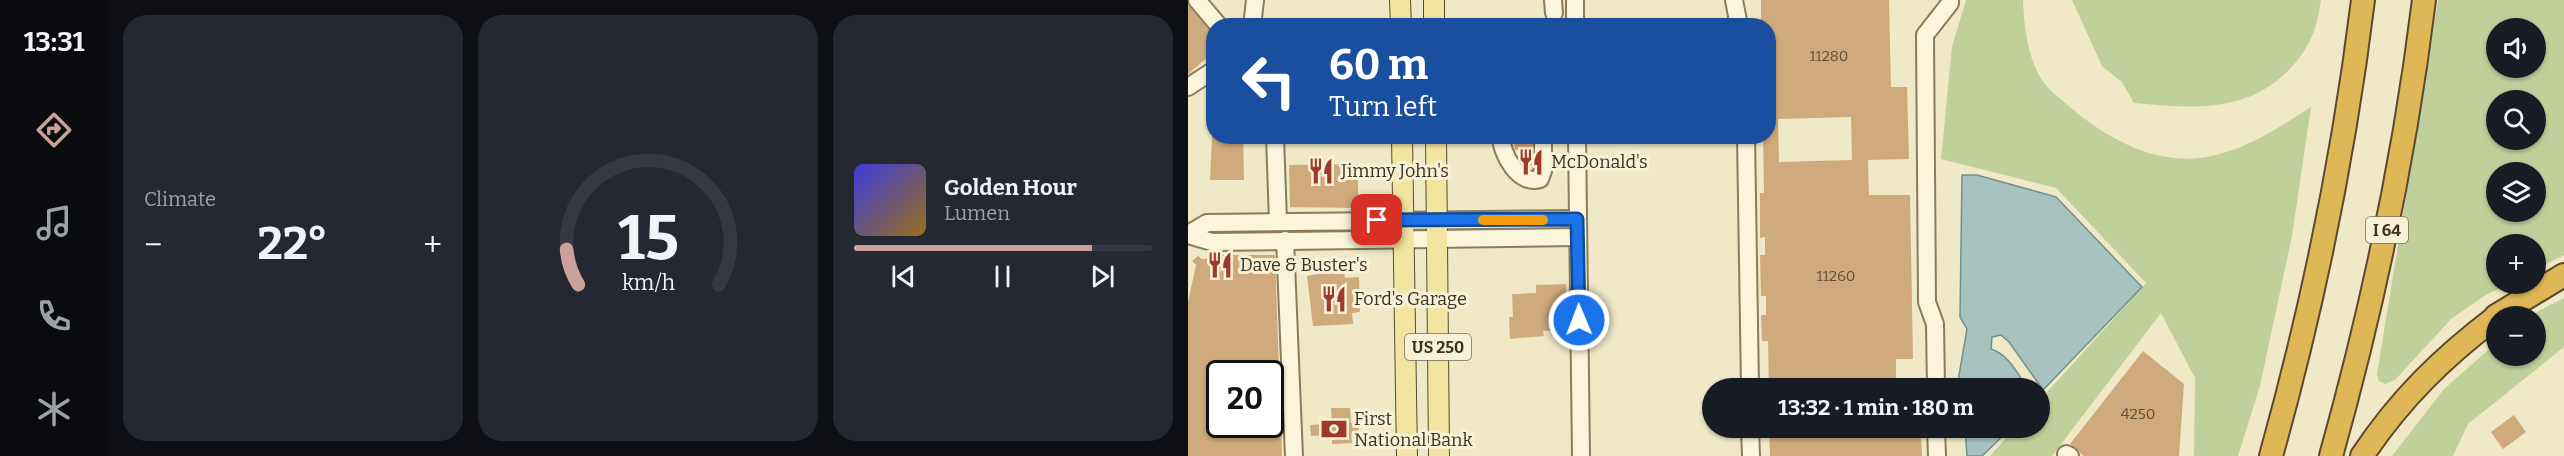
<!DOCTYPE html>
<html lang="en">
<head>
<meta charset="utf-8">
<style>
  body { margin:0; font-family:Bitter,serif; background:#242831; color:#f1f3f6; height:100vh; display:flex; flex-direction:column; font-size:22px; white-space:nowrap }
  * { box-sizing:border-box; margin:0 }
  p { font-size:20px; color:#9ea1a6 }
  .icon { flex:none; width:33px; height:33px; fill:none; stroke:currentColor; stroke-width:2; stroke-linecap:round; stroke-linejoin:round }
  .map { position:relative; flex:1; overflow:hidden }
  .drawer { display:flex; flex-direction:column; gap:15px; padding:15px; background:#0d0f14; width:1080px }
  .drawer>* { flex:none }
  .guide { position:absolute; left:18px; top:18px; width:570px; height:126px; border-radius:24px; box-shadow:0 2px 4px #0004; background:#1a4fa0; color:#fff; overflow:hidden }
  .buttons { position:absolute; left:1298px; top:18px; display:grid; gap:12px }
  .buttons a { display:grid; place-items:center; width:60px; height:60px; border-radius:50%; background:#171b24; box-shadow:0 2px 4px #0004; font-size:30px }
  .speed { position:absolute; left:18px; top:360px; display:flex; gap:12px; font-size:30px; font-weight:700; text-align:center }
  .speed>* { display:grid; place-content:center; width:78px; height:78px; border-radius:50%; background:#171b24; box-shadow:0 2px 4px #0004; line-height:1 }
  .speed .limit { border:3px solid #111; border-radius:9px; background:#fff; color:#111 }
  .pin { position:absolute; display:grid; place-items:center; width:51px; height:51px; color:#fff; margin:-26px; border-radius:12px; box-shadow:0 3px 9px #0006 }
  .me { position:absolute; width:66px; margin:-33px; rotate:359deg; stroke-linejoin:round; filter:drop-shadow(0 0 4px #0008) }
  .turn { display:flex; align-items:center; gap:21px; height:126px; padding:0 24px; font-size:27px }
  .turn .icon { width:78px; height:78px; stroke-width:2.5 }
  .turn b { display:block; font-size:42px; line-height:51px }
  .big { font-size:45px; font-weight:700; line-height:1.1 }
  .drawer .widget { flex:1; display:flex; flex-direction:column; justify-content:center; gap:9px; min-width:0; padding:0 21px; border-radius:24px; background:#242831 }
  .drawer .dial { align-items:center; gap:0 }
  .dial svg { height:156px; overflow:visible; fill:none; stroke:#363941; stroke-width:7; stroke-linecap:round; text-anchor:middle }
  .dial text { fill:#f1f3f6; stroke:none }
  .song { display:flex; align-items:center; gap:18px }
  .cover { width:72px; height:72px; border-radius:9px; background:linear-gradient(135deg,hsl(240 70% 55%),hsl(40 70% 35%)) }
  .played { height:6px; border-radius:3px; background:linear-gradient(90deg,#cba09a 80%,#363941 80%) }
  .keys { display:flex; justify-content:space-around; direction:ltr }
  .heat { display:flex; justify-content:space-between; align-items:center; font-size:33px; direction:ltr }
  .drawer .tiles { flex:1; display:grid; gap:15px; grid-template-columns:repeat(3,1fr) }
  .trip { position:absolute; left:514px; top:378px; width:348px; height:60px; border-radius:30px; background:#171b24; box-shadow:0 2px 4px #0004; font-weight:700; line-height:60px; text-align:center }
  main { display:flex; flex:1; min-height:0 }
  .tabs { display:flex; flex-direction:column; width:108px; justify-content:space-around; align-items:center; background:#090b0e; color:#9ea1a6 }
  .tabs .icon { width:42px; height:42px }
  .tabs .on { color:#cba09a }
  .tabs b { font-size:27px; color:#f1f3f6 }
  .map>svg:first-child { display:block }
  .green { fill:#c1cf9a; fill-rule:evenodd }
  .water { fill:#a8c3bf; stroke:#6e928f; stroke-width:1.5 }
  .building { fill:#cfaa7c; fill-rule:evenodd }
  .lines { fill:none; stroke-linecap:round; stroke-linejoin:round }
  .minor-casing { stroke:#8c7c5b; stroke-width:20 }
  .major-casing { stroke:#5a492f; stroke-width:22 }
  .highway-casing { stroke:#5a492f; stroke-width:26 }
  .minor { stroke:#faf5db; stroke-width:16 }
  .major { stroke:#f3e59f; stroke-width:20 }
  .highway { stroke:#e0b757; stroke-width:22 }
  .route-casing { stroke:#114b97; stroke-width:15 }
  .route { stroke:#1a73e8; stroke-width:10 }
  .slow { stroke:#f59e0b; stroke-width:10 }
  .labels { text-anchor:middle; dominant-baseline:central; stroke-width:6; stroke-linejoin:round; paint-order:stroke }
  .number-label { font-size:15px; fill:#614f36 }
  .shield { fill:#f7f2d7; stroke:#746b56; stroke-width:1.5 }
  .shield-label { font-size:16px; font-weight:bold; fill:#3c311f }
  .poi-label { font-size:18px; fill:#3c311f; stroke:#f7f2d7; text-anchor:start }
</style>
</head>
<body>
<main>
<nav class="tabs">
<b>13:31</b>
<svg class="icon on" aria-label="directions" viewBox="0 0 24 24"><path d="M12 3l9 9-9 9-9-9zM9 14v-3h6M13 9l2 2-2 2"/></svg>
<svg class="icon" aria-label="music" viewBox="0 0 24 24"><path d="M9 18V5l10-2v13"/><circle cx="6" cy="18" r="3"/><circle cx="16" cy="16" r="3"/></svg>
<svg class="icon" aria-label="phone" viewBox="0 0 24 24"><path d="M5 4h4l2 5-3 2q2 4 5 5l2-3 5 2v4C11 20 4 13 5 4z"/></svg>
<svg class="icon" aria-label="climate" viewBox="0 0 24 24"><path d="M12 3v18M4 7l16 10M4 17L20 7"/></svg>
</nav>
<section class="drawer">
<div class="tiles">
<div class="widget"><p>Climate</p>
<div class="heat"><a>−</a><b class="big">22°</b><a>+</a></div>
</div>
<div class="widget dial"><svg viewBox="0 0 100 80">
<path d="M14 69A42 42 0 1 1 86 69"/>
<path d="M14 69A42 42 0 0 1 8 51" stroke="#cba09a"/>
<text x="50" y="56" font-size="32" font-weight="700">15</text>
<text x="50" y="72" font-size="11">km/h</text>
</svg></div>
<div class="widget">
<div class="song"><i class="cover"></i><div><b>Golden Hour</b><p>Lumen</p></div></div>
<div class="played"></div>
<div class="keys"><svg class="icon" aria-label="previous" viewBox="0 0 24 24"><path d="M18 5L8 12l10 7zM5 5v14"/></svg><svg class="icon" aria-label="pause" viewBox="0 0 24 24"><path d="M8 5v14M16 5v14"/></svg><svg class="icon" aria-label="next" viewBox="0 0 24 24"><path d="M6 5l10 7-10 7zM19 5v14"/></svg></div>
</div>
</div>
</section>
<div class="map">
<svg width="1376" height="456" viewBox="0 0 1376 456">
  <rect width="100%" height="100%" fill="#f0e9c7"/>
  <g class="green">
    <path d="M778 0H835C836 27 840 61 856 83 863 92 874 100 883 108 919 138 963 163 1011 158 1053 153 1089 129 1123 107L1104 236 1072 386 1050 456H1006L1007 378 973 313 864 456H802L827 428H852V400L958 283 868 188 753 159 764 47Z"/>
    <path d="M884 0H1133C1131 12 1129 25 1124 36 1118 50 1109 62 1098 73 1054 114 1002 108 946 103L934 82 914 66Z"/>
    <path d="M1250 0H1376V255L1347 270V244H1308V284H1320L1296 296 1263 319 1207 380 1197 384 1191 381 1189 374ZM1308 28H1347V68H1308ZM1308 100H1347V140H1308ZM1308 172H1347V212H1308Z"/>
    <path d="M1376 298V347L1280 424 1265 456H1204L1256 389 1308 343V356H1347V316H1341Z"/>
  </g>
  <g class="water">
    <path d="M774 175H789L868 197 954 287 855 390 821 342 813 335 804 337 803 349C820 354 830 374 839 388H771L770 381 779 329 772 317Z"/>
    <path d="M777 428H823L794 456H779Z"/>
  </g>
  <g class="building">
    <path d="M573 0H701L703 87H719L721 159 680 160 681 195H722L725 359H708V388H581L580 341H574L573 315H578V296H573L572 255H577V237L572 238V193H576L575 136H580V26H573ZM663 117 664 160 591 162 590 119Z"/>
    <path d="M0 5 26 35V52L0 74Z"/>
    <path d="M24 136H55L56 180H22Z"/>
    <path d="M324 136H345V169L333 160 332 150H327Z"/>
    <path d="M170 164V208L102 207 101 165Z"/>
    <path d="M34 255H87L94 456H0V302L8 265 4 261 10 256 14 259 35 257ZM32 374H82V424H32Z"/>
    <path d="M135 273 156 274 157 278 171 277 172 312 164 313 165 324 125 326 119 276Z"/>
    <path d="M378 284 379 330 355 331 356 336 322 339 321 317H325L324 294 348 293V285Z"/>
    <path d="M955 351 996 384 991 456H896L882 444Z"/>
    <path d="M143 408H162L163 423H170L171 433 163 434 164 443 144 444V435L123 436 122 425 144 424Z"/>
    <path d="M1326 415 1338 432 1315 449 1303 432Z"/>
    <path d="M581 428H709V434H733L734 456H582Z"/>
  </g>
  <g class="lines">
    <g class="minor-casing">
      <g id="minor">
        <path d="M9 0 31 26"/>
        <path d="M365 0 366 13"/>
        <path d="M387 0V26"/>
        <path d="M546 0 551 26"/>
        <path d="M64 26 67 0"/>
        <path d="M0 87 26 70"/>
        <path d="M87 136 90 222"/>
        <path d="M313 136C313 154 331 186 352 179L355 171V136"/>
        <path d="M389 136 393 456"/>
        <path d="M558 136 562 388"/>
        <path d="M0 234 19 223 389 219"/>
        <path d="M0 235 24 242 390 237"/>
        <path d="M97 240 106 456"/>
        <path d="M748 388 747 324 739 302 737 35 762 3V0"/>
        <path d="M562 428 563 456"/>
        <path d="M748 428 749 456"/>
        <path d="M878 454 882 456"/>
      </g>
    </g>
    <g class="major-casing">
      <g id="major">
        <path d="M212 0 213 26"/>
        <path d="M246 0V26"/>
        <path d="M214 136 219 456"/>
        <path d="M248 136 251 456"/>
      </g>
    </g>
    <g class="highway-casing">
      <g id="highway">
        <path d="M1308 316 1376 275"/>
        <path d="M1083 456C1125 306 1156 155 1175 0"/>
        <path d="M1143 456C1185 306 1217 155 1236 0"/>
        <path d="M1174 456C1212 399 1254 358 1308 317"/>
      </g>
    </g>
    <use href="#minor" class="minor"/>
    <use href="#major" class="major"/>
    <use href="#highway" class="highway"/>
  </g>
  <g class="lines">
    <g class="route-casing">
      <path id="route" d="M189 220 389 219 391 320"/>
    </g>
    <use href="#route" class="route"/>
    <path class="slow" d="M295 220H355"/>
  </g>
  <defs>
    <g id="restaurant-bare" transform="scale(2.07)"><path d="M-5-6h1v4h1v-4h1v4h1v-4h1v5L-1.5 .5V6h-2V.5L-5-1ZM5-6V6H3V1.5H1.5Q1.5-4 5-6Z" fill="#9d3a2a" stroke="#f7f2d7" stroke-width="2.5" paint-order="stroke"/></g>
    <g id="bank-bare" transform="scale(2.07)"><path d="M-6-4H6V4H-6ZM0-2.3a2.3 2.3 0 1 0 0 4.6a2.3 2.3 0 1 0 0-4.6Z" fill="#9d3a2a" stroke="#f7f2d7" stroke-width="2.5" paint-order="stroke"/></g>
  </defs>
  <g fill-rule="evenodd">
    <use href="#restaurant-bare" x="343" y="162"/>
    <use href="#restaurant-bare" x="133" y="171"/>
    <use href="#restaurant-bare" x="32" y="265"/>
    <use href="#restaurant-bare" x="146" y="299"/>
    <use href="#bank-bare" x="146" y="429"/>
  </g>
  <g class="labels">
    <g class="number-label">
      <text x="641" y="56">11280</text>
      <text x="648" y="276">11260</text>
      <text x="950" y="414">4250</text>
    </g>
    <g class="shield">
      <rect x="1178" y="217" width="42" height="26" rx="4.5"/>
      <rect x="217" y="334" width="66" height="26" rx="4.5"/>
    </g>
    <g class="shield-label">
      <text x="1199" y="230">I 64</text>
      <text x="250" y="347">US 250</text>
    </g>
    <g class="poi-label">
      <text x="363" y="162">McDonald's</text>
      <text x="153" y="171">Jimmy John's</text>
      <text x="52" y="265">Dave &amp; Buster's</text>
      <text x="166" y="299">Ford's Garage</text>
      <text x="166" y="419">First<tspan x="166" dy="21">National Bank</tspan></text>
    </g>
  </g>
</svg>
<div class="buttons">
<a><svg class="icon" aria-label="sound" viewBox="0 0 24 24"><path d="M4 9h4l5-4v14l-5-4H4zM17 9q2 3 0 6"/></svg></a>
<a><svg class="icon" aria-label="search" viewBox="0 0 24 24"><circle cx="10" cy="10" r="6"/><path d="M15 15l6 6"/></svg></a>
<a><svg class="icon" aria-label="layers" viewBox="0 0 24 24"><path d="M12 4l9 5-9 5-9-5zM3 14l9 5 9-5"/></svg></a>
<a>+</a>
<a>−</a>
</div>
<div class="speed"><div class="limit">20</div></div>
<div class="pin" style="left:189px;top:220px;background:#d93025"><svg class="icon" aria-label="arrive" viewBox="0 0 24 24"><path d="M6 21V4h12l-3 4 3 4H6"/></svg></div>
<svg class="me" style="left:391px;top:320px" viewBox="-20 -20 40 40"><circle r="17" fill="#1a73e8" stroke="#fff" stroke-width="3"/><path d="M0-11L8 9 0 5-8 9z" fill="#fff"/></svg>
<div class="trip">13:32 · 1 min · 180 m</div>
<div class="guide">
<div class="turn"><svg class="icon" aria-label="left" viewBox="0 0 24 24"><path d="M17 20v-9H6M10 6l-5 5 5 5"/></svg><div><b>60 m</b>Turn left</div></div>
</div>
</div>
</main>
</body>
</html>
